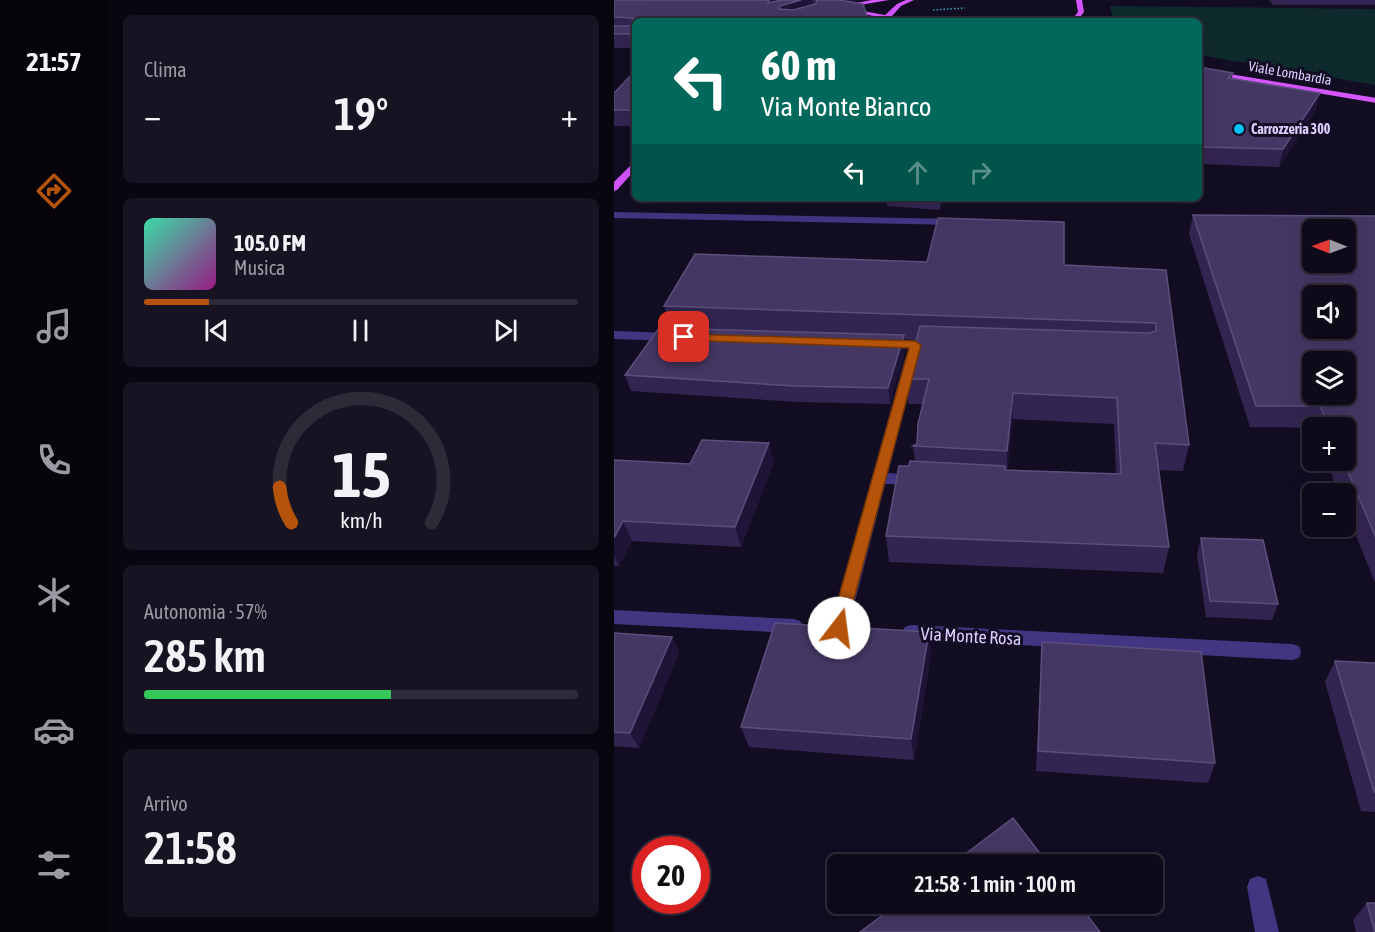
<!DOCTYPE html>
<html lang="it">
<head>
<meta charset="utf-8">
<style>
  body { margin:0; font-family:"Asap Condensed",sans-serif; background:#171323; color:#f1f3f6; height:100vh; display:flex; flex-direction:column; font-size:22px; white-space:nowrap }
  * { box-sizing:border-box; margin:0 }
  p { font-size:20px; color:#9b9aa2 }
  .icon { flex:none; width:33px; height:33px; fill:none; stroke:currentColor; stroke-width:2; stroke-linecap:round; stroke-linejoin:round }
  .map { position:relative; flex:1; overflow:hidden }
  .side { display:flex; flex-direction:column; gap:15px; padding:15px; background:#08060e; width:506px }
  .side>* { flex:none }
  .top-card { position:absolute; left:18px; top:18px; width:570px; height:183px; border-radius:9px; box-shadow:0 6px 24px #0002,0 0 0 2px #2e2b39; background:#00695c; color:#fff; overflow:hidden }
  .needle { width:39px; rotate:271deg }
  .controls { position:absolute; left:688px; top:219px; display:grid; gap:12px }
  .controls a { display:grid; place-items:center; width:54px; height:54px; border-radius:9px; background:#0e0a1a; box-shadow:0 6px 24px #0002,0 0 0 2px #2e2b39; font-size:30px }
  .speed { position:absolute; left:18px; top:836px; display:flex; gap:12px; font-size:30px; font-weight:700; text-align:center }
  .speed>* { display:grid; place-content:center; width:78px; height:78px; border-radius:50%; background:#0e0a1a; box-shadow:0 6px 24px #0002,0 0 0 2px #2e2b39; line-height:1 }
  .speed .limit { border:9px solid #d22; background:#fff; color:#111 }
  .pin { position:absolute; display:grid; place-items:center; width:51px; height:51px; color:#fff; margin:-26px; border-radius:12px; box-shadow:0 3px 9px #0006 }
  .me { position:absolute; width:66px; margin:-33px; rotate:15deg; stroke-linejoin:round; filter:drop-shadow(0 0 4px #0008) }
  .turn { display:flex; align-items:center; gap:21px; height:126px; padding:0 30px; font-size:27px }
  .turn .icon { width:78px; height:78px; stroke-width:2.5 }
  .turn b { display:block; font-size:42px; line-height:51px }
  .lanes { display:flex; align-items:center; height:57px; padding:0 30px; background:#0003; justify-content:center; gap:30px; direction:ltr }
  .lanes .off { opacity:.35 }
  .big { font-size:45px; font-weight:600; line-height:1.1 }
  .side .card { flex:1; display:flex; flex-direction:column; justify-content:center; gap:9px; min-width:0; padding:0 21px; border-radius:9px; background:#171323 }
  .side .dial { align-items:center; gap:0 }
  .dial svg { height:156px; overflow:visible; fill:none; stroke:#2e2b39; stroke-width:7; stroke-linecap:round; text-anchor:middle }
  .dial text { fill:#f1f3f6; stroke:none }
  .song { display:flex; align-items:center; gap:18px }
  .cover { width:72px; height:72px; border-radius:9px; background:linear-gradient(135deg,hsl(160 70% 55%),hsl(310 70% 35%)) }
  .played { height:6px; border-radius:3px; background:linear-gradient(90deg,#b45309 15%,#2e2b39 15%) }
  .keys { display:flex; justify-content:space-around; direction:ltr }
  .heat { display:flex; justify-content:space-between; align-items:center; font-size:33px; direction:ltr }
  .charge { height:9px; border-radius:4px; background:linear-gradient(90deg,#34c759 57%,#2e2b39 0) }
  .trip { position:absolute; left:213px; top:854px; width:336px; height:60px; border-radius:9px; background:#0e0a1a; box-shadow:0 6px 24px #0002,0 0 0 2px #2e2b39; font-weight:600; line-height:60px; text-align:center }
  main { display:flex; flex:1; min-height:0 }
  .tab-bar { display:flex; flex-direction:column; width:108px; justify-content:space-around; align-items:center; background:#06040a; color:#9b9aa2 }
  .tab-bar .icon { width:42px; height:42px }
  .tab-bar .on { color:#b45309 }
  .tab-bar b { font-size:27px; color:#f1f3f6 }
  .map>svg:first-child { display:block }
  .green { fill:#0f2a2d }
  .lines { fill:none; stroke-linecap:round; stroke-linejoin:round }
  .path { stroke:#29afb8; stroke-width:1.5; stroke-dasharray:1.5 2; stroke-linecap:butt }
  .minor { fill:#423683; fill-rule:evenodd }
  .major { fill:#d555ff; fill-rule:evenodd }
  .wall { fill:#332551; fill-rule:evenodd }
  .shaded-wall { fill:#1e1437 }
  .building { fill:#453764; stroke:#5c4f7c; stroke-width:1.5; fill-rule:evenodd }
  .route { fill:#b45309; stroke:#753606; stroke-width:1.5 }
  .poi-dot { fill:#00c1f9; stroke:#130d23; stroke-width:2 }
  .labels { text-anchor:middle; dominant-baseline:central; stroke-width:6; stroke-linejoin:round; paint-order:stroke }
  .far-street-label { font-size:14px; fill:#daceff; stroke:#130d23 }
  .far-poi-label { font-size:14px; font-weight:bold; fill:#daceff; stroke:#130d23; text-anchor:start }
  .near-street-label { font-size:18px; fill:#daceff; stroke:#130d23 }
</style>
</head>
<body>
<main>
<nav class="tab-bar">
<b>21:57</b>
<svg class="icon on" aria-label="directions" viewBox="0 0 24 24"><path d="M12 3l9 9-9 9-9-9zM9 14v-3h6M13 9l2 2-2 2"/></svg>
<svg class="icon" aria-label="music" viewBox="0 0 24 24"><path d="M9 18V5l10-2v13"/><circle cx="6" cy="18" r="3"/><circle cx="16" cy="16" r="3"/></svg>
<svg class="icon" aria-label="phone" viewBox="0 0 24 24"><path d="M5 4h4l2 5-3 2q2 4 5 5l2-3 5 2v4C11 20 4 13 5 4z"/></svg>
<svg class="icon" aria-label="climate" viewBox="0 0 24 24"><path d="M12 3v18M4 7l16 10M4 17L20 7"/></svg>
<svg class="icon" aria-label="car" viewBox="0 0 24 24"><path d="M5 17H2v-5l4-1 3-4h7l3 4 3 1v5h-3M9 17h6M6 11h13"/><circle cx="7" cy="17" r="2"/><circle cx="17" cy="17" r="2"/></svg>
<svg class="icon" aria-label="filters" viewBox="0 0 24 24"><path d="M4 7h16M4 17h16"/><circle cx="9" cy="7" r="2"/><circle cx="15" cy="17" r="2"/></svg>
</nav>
<section class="side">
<div class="card"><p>Clima</p>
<div class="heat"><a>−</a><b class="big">19°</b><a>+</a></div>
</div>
<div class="card">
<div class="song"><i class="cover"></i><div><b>105.0 FM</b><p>Musica</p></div></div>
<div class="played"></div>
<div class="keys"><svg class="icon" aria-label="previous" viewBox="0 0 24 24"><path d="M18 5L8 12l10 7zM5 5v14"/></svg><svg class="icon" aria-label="pause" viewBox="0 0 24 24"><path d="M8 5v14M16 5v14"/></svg><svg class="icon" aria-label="next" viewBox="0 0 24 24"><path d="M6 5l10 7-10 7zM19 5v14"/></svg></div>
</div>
<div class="card dial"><svg viewBox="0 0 100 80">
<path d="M14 69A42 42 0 1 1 86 69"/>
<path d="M14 69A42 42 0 0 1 8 51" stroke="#b45309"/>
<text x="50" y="56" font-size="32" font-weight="700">15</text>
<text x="50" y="72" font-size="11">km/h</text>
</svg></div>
<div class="card"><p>Autonomia · 57%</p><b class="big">285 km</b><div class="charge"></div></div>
<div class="card"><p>Arrivo</p><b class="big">21:58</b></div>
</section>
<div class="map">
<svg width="762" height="932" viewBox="0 0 762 932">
  <rect width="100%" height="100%" fill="#130d23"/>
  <path class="green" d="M496 6 761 9V85L585 55V21H499Z"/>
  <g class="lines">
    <path class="path" d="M319 10 351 8"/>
    <g class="minor">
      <path d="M0 212 342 219 347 222 342 225 0 218Z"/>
      <path d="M0 331 57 333 63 337 57 341 0 339Z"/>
      <path d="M270 340 321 341 327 345 321 349 266 347 264 344Z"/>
      <path d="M297 355 303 359 274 473 309 476 312 480 309 484H271L234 629 231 634 225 636 219 634 216 629 291 359Z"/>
      <path d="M0 610 180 619 186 621 189 626 186 631 180 633 0 624Z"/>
      <path d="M297 625 678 644 685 646 687 652 685 658 678 660 297 639 291 637 288 632 291 627Z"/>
      <path d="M644 876 652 879 665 932H641L633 887 636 879Z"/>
    </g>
    <g class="major">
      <path d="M258 0H275L234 7 231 5Z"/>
      <path d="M292 0H300L287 6 278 16 298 21H284L230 10 233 8 271 15 283 4Z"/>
      <path d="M462 0H468L470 12 463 21H457L464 12Z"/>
      <path d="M585 69 762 98V103L585 73Z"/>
      <path d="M21 161V170L3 190 0 191V182Z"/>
    </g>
  </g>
  <g class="wall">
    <path d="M0 0H245L238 2 21 21V48H0Z"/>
    <path d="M655 0H762V5H659Z"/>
    <path d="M585 67 619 73 618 78 706 93 702 109 665 167 585 164Z"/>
    <path d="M21 71V126H0V93Z"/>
    <path d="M272 198H329L326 210 273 206Z"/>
    <path d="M579 215 762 216V585L732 511V494H725L712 460H732V428L636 427 575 234Z"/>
    <path d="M313 262 450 265 552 270 575 445 569 471 544 470 555 547 549 573 275 562 272 536 295 466 301 462 299 446 303 444 309 404H294L292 379 302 340 290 339 291 350 276 404 184 402 17 391 11 375 57 328 50 306ZM399 419 500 424 502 474 393 470Z"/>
    <path d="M0 460 76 464 160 463 127 547 18 541 5 566H0Z"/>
    <path d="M587 538 664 604 658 620 592 617 583 554Z"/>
    <path d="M0 633 58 637 65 653 25 748 0 746Z"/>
    <path d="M428 642 601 763 594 783 422 771Z"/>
    <path d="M317 654 300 760 135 747 127 727Z"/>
    <path d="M721 661 762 663V812L747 811 711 682Z"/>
    <path d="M753 903 762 932H742L739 920Z"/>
  </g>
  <g class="shaded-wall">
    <path d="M155 0H199L200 10 168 19 154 3Z"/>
    <path d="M228 0H245L229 5Z"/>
    <path d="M706 93 702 109 665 167 669 149Z"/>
    <path d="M326 198H329L326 210Z"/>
    <path d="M290 335 291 350 276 404 274 388Z"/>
    <path d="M399 393V419L393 477V451Z"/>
    <path d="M155 443 160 463 127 547 121 527Z"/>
    <path d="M9 521 18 541 5 566 0 556V538Z"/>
    <path d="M315 632 317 654 300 760 297 739Z"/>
    <path d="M58 637 65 653 25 748 16 733Z"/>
  </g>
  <g class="building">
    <path d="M0 0H155L154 3 168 0H187L166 6 165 9 179 10 202 4 203 1 202 0H225L249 4 253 16 247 19 262 21H21V34H0V26H17L19 18 0 17Z"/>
    <path d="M585 67 619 73 614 78 706 93 669 149 585 147Z"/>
    <path d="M21 71V110H0V93Z"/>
    <path d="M579 215 762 216V538L729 460H732V428H715L706 406H642ZM699 230H732V262H699ZM699 296H732V328H699ZM699 362H732V394H699Z"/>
    <path d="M324 218 450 222V265L552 270 575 445 541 443 555 547 272 536 285 466H295L296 461 391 466V470L507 474 503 398 399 393 393 451 299 446 303 444 304 424 315 379H292L306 326 535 333 542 331V323L50 306 81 254 313 262Z"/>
    <path d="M45 328 290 335 274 388 180 386 11 375Z"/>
    <path d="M88 440 155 443 121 527 9 521 0 538V460L76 464Z"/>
    <path d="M587 538 649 540 664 604 596 601Z"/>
    <path d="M161 623 315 632 297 739 127 727Z"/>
    <path d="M0 633 58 637 16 733 0 732Z"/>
    <path d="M428 642 587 652 601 763 424 751Z"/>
    <path d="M721 661 762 663V792H760Z"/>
    <path d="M399 818 434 864H338Z"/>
    <path d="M285 903H464L486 932H246Z"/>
    <path d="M753 903H762V932H761Z"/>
  </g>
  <path class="route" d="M70 334 301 341 307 345 231 633 225 635 219 633 216 628 295 348 66 340 64 337Z"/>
  <circle class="poi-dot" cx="625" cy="129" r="6"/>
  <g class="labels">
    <g class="far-street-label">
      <text transform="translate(676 73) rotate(10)">Viale Lombardia</text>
    </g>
    <g class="far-poi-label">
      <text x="637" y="129">Carrozzeria 300</text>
    </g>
    <g class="near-street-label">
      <text transform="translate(357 636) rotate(3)">Via Monte Rosa</text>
    </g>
  </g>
</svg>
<div class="controls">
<a><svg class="needle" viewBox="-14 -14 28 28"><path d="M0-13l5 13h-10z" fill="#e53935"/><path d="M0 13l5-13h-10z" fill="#9b9aa2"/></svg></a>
<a><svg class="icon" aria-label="sound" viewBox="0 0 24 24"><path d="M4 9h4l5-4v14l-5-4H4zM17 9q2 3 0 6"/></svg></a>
<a><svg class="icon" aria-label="layers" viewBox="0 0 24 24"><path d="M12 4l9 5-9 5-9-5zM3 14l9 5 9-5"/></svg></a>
<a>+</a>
<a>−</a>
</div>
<div class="speed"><div class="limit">20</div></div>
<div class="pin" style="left:70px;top:337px;background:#d93025"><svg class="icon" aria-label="arrive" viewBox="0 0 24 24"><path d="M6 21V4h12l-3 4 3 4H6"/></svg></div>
<svg class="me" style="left:225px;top:628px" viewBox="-20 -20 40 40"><circle r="19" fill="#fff"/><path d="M0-13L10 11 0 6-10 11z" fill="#b45309"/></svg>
<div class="trip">21:58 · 1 min · 100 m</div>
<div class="top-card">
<div class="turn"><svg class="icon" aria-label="left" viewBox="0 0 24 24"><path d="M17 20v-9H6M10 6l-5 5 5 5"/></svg><div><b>60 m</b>Via Monte Bianco</div></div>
<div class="lanes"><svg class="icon" aria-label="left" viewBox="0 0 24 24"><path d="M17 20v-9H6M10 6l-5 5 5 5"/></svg><svg class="icon off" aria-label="ahead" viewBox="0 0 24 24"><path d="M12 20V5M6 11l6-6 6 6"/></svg><svg class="icon off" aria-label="right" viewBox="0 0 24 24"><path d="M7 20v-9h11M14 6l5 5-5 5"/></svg></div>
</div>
</div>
</main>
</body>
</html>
